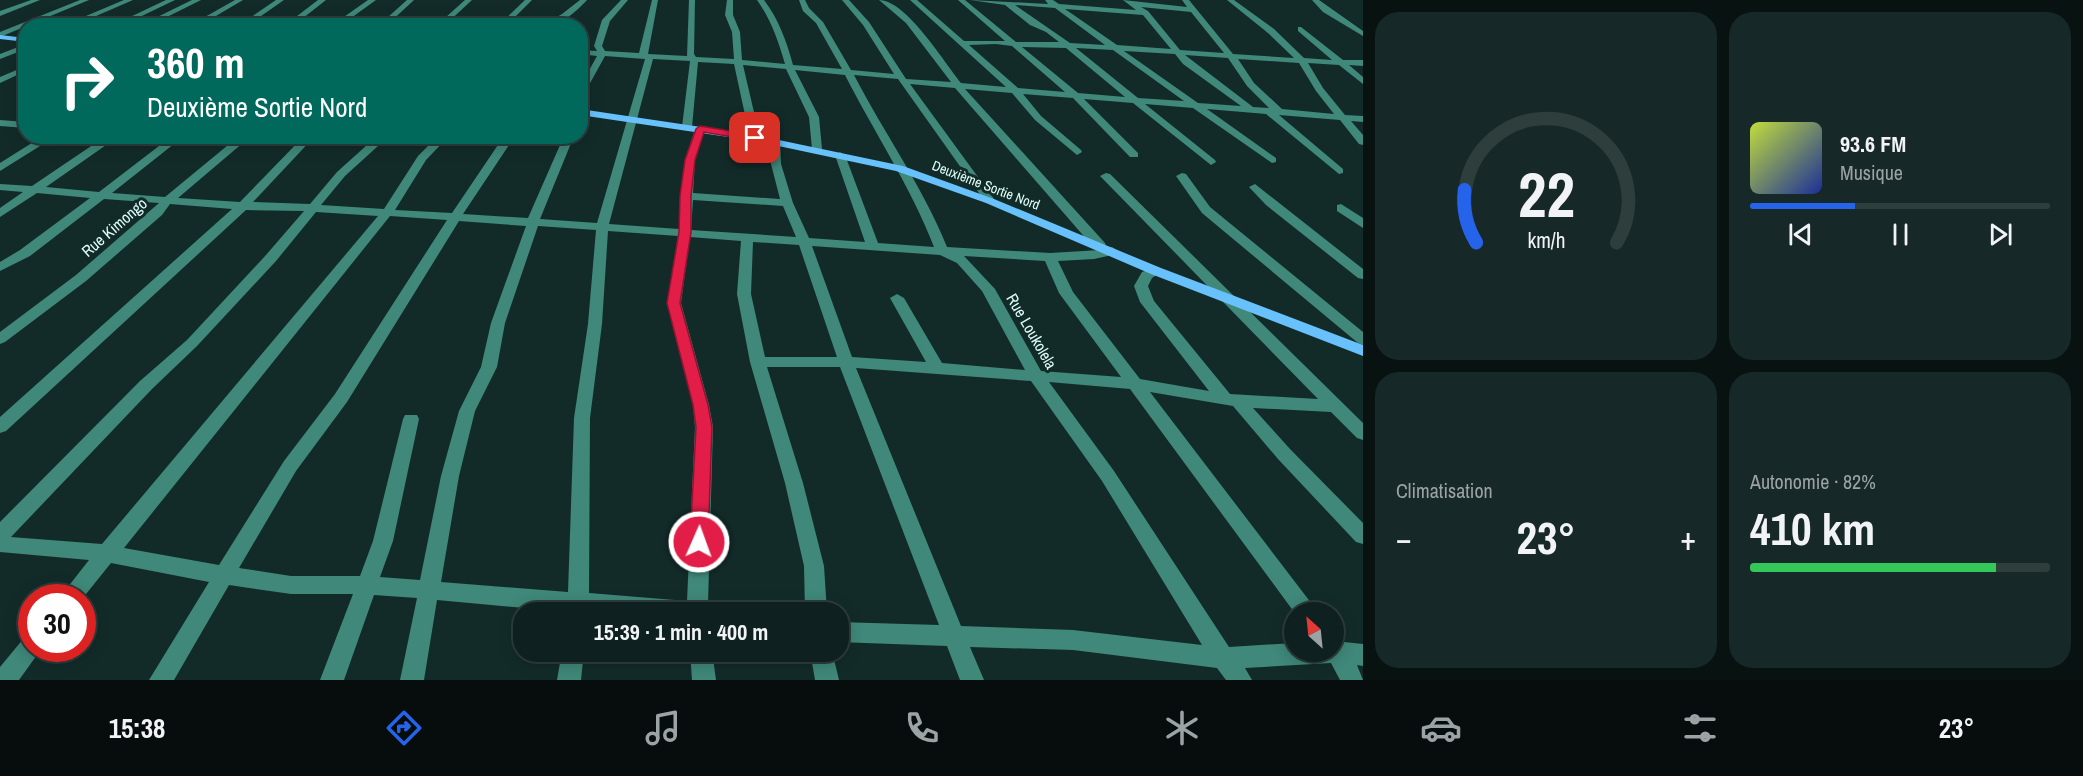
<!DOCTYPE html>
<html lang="fr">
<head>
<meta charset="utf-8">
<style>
  body { margin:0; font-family:"Archivo Narrow",sans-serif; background:#172828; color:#f1f3f6; height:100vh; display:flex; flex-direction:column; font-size:22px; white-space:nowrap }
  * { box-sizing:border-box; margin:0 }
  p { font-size:20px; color:#9ba3a4 }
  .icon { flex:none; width:33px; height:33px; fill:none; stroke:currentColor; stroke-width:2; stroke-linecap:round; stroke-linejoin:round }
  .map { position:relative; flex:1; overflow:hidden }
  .sheet { display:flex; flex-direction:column; gap:12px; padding:12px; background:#081211; width:720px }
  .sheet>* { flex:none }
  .top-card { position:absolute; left:18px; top:18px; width:570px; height:126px; border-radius:24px; box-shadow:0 3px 15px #0003,0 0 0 2px #2e3e3d; background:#00695c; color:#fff; overflow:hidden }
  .needle { width:39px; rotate:333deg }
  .controls { position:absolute; left:1284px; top:602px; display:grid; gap:12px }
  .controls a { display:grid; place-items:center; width:60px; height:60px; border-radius:50%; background:#0e201f; box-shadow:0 3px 15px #0003,0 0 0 2px #2e3e3d; font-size:30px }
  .speed { position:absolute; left:18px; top:584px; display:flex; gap:12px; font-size:30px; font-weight:700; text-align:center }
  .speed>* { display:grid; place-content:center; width:78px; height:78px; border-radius:50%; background:#0e201f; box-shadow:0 3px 15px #0003,0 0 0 2px #2e3e3d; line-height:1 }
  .speed .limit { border:9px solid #d22; background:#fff; color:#111 }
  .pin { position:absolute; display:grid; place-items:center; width:51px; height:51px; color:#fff; margin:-26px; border-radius:12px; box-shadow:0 3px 9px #0006 }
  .me { position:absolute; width:66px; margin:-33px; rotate:2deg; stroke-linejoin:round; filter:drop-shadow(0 0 4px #0008) }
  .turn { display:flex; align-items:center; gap:21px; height:126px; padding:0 30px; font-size:27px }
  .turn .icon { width:78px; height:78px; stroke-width:2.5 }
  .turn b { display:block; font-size:42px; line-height:51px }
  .big { font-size:45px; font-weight:800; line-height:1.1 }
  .sheet .widget { flex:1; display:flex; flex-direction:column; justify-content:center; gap:9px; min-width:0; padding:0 21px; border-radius:24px; background:#172828 }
  .sheet .dial { align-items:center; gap:0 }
  .dial svg { height:156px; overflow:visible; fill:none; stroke:#2e3e3d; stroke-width:7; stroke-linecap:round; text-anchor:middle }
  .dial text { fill:#f1f3f6; stroke:none }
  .song { display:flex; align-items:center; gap:18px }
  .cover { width:72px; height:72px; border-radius:9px; background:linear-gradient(135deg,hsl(70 70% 55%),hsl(230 70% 35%)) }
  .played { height:6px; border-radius:3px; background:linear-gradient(90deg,#2563eb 35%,#2e3e3d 35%) }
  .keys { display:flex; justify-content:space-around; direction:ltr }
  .heat { display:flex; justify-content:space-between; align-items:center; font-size:33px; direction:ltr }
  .charge { height:9px; border-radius:4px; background:linear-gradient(90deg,#34c759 82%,#2e3e3d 0) }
  .sheet .tiles { flex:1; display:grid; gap:12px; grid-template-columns:repeat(2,1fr) }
  .trip { position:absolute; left:513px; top:602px; width:336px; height:60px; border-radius:24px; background:#0e201f; box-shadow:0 3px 15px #0003,0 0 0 2px #2e3e3d; font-weight:800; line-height:60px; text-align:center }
  .dock { display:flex; height:96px; justify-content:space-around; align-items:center; background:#060d0c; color:#9ba3a4 }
  .dock .icon { width:42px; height:42px }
  .dock .active { color:#2563eb }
  .dock b { font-size:27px; color:#f1f3f6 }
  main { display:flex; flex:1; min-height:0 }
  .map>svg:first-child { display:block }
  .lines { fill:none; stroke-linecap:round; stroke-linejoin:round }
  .minor { fill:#3f887a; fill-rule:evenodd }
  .major { fill:#68c1fa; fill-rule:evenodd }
  .route { fill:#e11d48; stroke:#92132f; stroke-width:1.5 }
  .labels { text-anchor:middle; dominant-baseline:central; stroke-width:6; stroke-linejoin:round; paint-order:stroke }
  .far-street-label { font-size:14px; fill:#ddfefa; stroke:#122b29 }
  .street-label { font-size:16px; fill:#ddfefa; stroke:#122b29 }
</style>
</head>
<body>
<main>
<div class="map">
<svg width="1363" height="680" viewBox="0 0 1363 680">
  <rect width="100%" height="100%" fill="#122b29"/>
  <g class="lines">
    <g class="minor">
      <path d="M31 0H40L0 16V11Z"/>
      <path d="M80 0H89L0 37V32Z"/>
      <path d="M124 0H133L73 26H62Z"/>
      <path d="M166 0H175L121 26H111Z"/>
      <path d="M192 0H201L149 26H139Z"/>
      <path d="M235 0H243L199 26H189Z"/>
      <path d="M276 0H284L247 26H238Z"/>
      <path d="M318 0H326L293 26H284Z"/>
      <path d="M368 0H376L340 26H331Z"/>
      <path d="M407 0H414L386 26H378Z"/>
      <path d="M465 0H472L444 26H436Z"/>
      <path d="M525 0H532L506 26H498Z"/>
      <path d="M580 0H587C575 13 560 26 542 26L562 14Z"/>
      <path d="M621 0H628L610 21 602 46 605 51 639 53 652 0H658L648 54 687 56 689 0H695L694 54 696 57 734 59 732 32 725 15 727 0H733V15L740 32 742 60 785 64C778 40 771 20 757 0H764C779 20 786 40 793 65L842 69 816 23 803 11 799 0H805L809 8 823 22 851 70 894 74 863 25 842 0H849L869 22 906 79 951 82 906 23 879 0C906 0 944 62 961 83L1006 87 910 0H917L964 41H1005L958 0H965L1016 42H1059L1046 32 1030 25 1005 5 970 0 1048 4 1045 0H1053L1059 4 1136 10 1123 0 1187 7 1182 0H1189L1233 54 1294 58 1268 33 1227 0H1234L1274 29 1304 58 1332 60 1298 31V27H1301L1343 60H1363V66L1349 65 1363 77V84L1339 65 1308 63 1323 88 1345 115 1363 116V122L1351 121 1363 135V145L1359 144 1340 120 1279 115 1343 169V173L1339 174 1266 114 1207 109 1276 158V162L1272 163 1193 108 1145 104 1215 160 1216 162 1211 165 1133 103 1084 99 1138 153V157H1130L1073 98 1023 94 1041 116 1081 150 1082 152 1077 155 1035 120 1012 93 965 89 1105 243 1106 246 1102 249 1112 247 1118 251 1117 254 1094 259 1058 261 1073 292 1140 379 1209 391 1140 302 1134 286 1142 272 1156 267 1163 271 1152 278 1148 286 1154 301 1230 394 1318 399 1102 178 1100 176 1106 173 1110 174 1363 423V440L1357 438 1331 412 1253 408 1290 449 1363 523V544L1356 542 1278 459 1233 406 1150 392 1318 612H1294L1130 389 1049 382 1114 471 1229 647 1294 643V651H1334V635L1344 642 1363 644V666L1357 665 1363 680H1340L1331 663 1245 668 1252 680H1226L1217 668 1073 650 970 647 984 680H960L947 646 838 642V622L939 625 840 367H767L803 483 824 566 827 612H805L804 566 785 483 750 362 737 294 741 241 690 237 681 303 709 405 713 427 708 604 714 612H567L437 600 424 680H400L417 598 374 595 344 680H320L353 594H291L229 585 174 680H149L209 582 111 563 82 599 60 597 89 560 0 552V522L140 381 187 340 266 255 304 211 246 210 6 431 0 433V417L232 209 170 204 162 215 86 281 5 342 0 344V332L76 275 159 203 104 199 30 256 0 271V262L20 250 90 198 37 193 0 217V208L23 192 0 190V184L32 186 106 136H119L46 187 99 192 172 136H184L112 193 165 197 239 136H251L178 198 240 202 304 136H315L253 202 310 204 337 172 377 136H389L345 176 321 205 384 209 418 156 438 136H449L426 160 395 210 452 213 504 136H515L463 214 528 218 564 136H574L540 219 597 223 645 59 605 56 589 85 585 101 580 104 581 85 597 56 580 54V50L597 51 594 46 602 20ZM1015 5 1055 8 1105 45 1070 43ZM1141 7 1191 12 1224 53 1180 50 1148 11ZM1065 9 1143 15 1171 49 1117 45ZM996 44 1012 46 1065 92 1018 88 969 45ZM1022 47 1066 48 1125 97 1078 93ZM1076 48 1113 50 1184 101 1138 98ZM1124 51 1175 54 1183 64 1241 106 1198 103ZM1185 55 1228 58 1247 86 1269 108 1253 107ZM653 59 690 61 682 127 687 130 692 127 698 62 734 64 750 138 755 141 760 138 743 65 786 69 809 117 812 149 817 152 822 149 819 117 795 70 845 75C874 132 911 187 934 247L878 243 845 155 840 152 835 155 865 242 809 238 793 203 781 164 780 140 771 142V164L780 199 693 193 695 160 705 129 700 126 695 129 685 160 679 229 609 224ZM1238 59 1299 63 1316 91 1334 114 1282 109 1254 83ZM854 75 898 79 986 203H994V199L910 84 955 88 1095 249 1100 250 1050 253 947 247C923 187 884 133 854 75ZM693 200 783 206 796 237 691 230ZM316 212 378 216 102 544 11 537 152 389 197 346 276 261ZM390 216 447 220 335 394 284 461 219 565 124 548ZM459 221 526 226 491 323 481 367 459 411 441 476 420 580 380 577 393 541 419 419 417 415H405L403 419 373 541 360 576H291L239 568 296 471 347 402ZM538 226 596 230 588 324 574 418 568 592 441 582 459 476 475 411 497 367 505 323ZM608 231 678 236 667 303 693 405 695 427 687 601 589 593 590 418 602 324ZM753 242 799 245 837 357H765L751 294ZM812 246 940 255 957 263 982 291 1025 370 942 363 904 298 897 294 890 298 926 362 852 357ZM964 256 1045 261 1059 293 1121 377 1041 371 995 289ZM856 368 1031 381 1102 481 1202 645 1073 630 961 626Z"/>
      <path d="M1312 0H1319L1363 31V36L1323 12Z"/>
      <path d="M26 44V49L0 59V54Z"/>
      <path d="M26 66V71L0 83V77Z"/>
      <path d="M0 120 26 122V128L0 126Z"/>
      <path d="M43 136H56L0 171V163Z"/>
      <path d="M1182 173 1186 174 1210 207 1363 332V345L1358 343 1202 213 1176 176Z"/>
      <path d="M1255 184 1363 269V279L1358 278 1266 205 1249 187Z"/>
      <path d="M1341 204 1363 218V228L1337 211V205Z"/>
      <path d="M32 636V648H42L19 680H0V667L24 638Z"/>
      <path d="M562 651H584L581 680H557Z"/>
      <path d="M690 651H712L716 680H692Z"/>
      <path d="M810 651H832L839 680H815Z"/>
    </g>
    <g class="major">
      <path d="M0 35 26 38V42L0 39Z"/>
      <path d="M580 109 755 135 903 166 994 199 1161 268 1363 345V356L1151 274 986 203 896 171 755 141 580 115Z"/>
    </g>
  </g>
  <path class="route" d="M700 126 755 135 760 138 755 141 704 132 695 160 691 196V232L680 303 708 405 712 427 708 542 706 547 699 550 693 547 690 542 696 427 693 405 667 303 679 232 680 196 685 160 696 129Z"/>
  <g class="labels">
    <g class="far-street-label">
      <text transform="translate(986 185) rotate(21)">Deuxième Sortie Nord</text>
    </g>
    <g class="street-label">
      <text transform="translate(114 227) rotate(-41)">Rue Kimongo</text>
      <text transform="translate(1032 331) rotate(60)">Rue Loukolela</text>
    </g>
  </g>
</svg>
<div class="controls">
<a><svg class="needle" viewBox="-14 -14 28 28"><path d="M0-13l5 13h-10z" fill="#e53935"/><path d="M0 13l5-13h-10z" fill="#9ba3a4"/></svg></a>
</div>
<div class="speed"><div class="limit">30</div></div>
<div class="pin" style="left:755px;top:138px;background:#d93025"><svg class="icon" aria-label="arrive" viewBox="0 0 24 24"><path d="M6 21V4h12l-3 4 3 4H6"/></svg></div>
<svg class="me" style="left:699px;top:542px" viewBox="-20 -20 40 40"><circle r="17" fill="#e11d48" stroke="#fff" stroke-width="3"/><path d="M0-11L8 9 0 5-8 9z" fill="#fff"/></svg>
<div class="trip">15:39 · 1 min · 400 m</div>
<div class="top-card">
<div class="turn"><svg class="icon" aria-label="right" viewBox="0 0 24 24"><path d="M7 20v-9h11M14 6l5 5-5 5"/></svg><div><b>360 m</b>Deuxième Sortie Nord</div></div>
</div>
</div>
<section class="sheet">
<div class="tiles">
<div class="widget dial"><svg viewBox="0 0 100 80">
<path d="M14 69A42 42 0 1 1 86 69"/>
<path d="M14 69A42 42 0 0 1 8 42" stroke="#2563eb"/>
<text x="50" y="56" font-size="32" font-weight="700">22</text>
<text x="50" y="72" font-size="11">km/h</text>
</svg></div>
<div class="widget">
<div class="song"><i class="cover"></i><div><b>93.6 FM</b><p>Musique</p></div></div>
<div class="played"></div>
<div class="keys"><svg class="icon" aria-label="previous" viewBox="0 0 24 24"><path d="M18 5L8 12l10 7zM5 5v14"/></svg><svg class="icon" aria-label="pause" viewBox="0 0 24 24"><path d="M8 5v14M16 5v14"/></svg><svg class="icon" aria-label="next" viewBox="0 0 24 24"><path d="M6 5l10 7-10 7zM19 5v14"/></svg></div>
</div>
<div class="widget"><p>Climatisation</p>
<div class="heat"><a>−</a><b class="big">23°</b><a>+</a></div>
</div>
<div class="widget"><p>Autonomie · 82%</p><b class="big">410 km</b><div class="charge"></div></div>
</div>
</section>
</main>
<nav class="dock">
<b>15:38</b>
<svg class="icon active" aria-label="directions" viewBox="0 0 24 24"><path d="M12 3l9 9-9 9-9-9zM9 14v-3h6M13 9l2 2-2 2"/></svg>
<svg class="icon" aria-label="music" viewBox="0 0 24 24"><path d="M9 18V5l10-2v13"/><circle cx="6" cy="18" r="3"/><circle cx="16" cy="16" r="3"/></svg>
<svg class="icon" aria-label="phone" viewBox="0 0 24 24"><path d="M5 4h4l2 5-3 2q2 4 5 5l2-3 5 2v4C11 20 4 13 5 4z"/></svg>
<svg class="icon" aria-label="climate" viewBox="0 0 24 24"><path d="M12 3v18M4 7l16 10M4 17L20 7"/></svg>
<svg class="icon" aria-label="car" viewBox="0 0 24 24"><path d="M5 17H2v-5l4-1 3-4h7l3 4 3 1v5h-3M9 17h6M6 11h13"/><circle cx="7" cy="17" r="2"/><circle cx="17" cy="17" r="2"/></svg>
<svg class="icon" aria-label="filters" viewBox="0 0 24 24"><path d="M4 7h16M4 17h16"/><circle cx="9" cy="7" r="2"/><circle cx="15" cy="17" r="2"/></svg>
<b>23°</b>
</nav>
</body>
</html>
